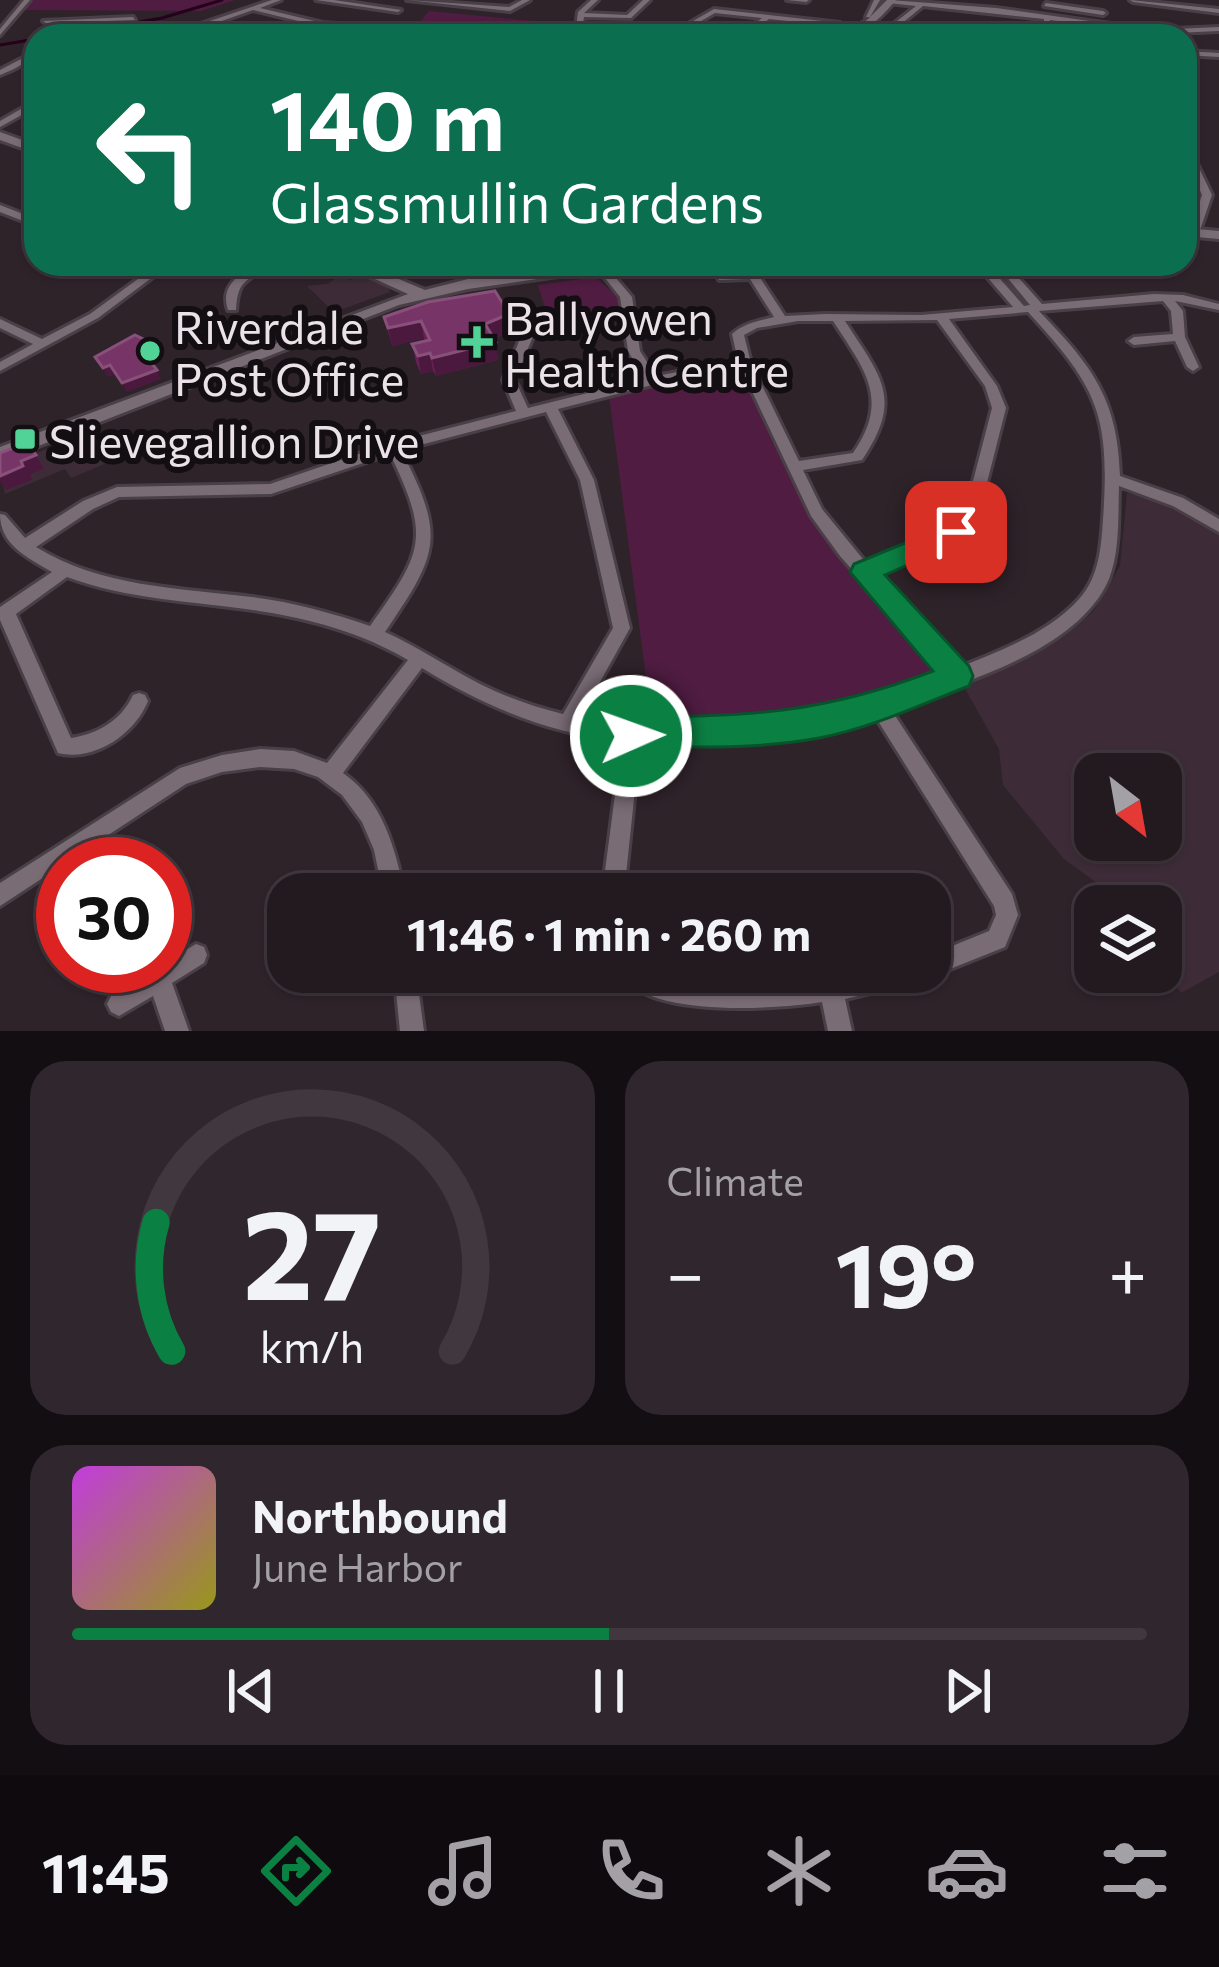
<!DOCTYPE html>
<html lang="en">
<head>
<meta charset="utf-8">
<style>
  body { margin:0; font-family:Commissioner,sans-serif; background:#2f272d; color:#f1f3f6; height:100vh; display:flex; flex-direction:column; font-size:45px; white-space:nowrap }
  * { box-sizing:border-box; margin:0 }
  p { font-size:39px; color:#a3a1a5 }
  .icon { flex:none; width:66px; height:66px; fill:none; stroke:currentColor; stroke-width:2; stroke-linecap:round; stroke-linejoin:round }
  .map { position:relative; height:1031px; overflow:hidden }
  .drawer { display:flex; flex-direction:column; gap:30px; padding:30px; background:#130e12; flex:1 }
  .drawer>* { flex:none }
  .top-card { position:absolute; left:24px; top:24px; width:1173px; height:252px; border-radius:36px; box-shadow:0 3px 9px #0004,0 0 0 3px #40383e; background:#0b6e4f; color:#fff; overflow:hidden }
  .needle { width:78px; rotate:149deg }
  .controls { position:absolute; left:1074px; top:753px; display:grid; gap:24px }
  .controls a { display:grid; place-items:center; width:108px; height:108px; border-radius:24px; background:#231a20; box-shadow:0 3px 9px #0004,0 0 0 3px #40383e; font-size:60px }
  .speed { position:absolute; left:36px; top:837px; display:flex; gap:24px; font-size:60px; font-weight:700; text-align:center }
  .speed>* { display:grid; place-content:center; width:156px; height:156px; border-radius:50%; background:#231a20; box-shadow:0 3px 9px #0004,0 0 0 3px #40383e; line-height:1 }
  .speed .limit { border:18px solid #d22; background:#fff; color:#111 }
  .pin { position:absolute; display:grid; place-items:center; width:102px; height:102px; color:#fff; margin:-51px; border-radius:24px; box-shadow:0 6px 18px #0006 }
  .me { position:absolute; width:132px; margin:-66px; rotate:88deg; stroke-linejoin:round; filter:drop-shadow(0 0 9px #0008) }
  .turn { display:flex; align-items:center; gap:42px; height:252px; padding:0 48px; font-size:54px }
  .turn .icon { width:156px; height:156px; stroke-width:2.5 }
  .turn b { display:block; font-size:84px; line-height:102px }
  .big { font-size:90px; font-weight:700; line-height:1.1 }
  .drawer .card { flex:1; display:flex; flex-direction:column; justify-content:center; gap:18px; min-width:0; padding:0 42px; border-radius:36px; background:#2f272d }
  .drawer .dial { align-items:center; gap:0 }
  .dial svg { height:312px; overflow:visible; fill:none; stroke:#40383e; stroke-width:7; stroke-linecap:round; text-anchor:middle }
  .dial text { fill:#f1f3f6; stroke:none }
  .song { display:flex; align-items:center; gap:36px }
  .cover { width:144px; height:144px; border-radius:18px; background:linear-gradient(135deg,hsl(290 70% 55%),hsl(60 70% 35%)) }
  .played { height:12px; border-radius:6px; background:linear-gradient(90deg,#0b8043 50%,#40383e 50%) }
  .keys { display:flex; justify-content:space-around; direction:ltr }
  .heat { display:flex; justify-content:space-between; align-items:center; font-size:66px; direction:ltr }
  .drawer .tiles { flex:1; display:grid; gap:30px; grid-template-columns:1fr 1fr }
  .card:last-child { grid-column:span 2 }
  .trip { position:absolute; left:267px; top:873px; width:684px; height:120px; border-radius:36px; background:#231a20; box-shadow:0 3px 9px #0004,0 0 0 3px #40383e; font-weight:700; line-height:120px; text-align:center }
  .menu { display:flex; height:192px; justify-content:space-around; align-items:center; background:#0e0a0d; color:#a3a1a5 }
  .menu .icon { width:84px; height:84px }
  .menu .current { color:#0b8043 }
  .menu b { font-size:54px; color:#f1f3f6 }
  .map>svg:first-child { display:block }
  .built { fill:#3d2c37; fill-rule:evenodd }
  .green { fill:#501c42 }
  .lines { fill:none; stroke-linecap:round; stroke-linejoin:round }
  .stream { stroke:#25011c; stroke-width:3 }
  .street-casing { stroke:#493f46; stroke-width:6 }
  .secondary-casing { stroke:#493f46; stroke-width:6 }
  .street { fill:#7a6c75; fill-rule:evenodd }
  .secondary { fill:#7a6c75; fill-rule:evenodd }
  .wall { fill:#682156 }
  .shaded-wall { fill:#4b193e }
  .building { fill:#763566; stroke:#88507a; stroke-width:3 }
  .route { fill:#0b8043; stroke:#07532c; stroke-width:3 }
  .poi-dot { fill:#51d397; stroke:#130e11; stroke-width:4.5 }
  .labels { text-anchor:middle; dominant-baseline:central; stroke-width:12; stroke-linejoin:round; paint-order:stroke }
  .poi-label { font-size:45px; fill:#eae2e7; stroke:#130e11; text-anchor:start }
</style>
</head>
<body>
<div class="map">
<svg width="1219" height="1031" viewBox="0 0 1219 1031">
  <rect width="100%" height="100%" fill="#2f232a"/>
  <g class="built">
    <path d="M360 274 387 284 390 292 334 312 307 286 327 284 340 276 350 280Z"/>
    <path d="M95 428 114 460 71 478 65 469 5 494 0 469Z"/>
    <path d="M1127 493 1149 497 1219 534V972L1181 993 1161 966V906H1117L1104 888 1064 859 1003 785 999 749 963 685 1052 644 1093 612 1120 566ZM1095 774H1161V840H1095Z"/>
  </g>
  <g class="green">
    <path d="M32 0H235L201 11 22 10Z"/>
    <path d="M429 11 534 21 544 36H408Z"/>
    <path d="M595 277 617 296 621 310 545 308 538 285Z"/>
    <path d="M736 369 744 372 773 444H779L862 583 928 658 931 672C850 715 744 733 652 723L609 396Z"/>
  </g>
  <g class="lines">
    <g class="stream">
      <path d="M59 36 162 18 222 0"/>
      <path d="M0 45 36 39"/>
    </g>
    <g class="street-casing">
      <g id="street">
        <path d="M24 0H30L0 35V29Z"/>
        <path d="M272 0H281L260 8 323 23 383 27 380 29 323 27 253 10 216 23 261 36C244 36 230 27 213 26 197 24 181 36 165 36Z"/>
        <path d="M316 0H334L401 10 398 12Z"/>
        <path d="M407 0 509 7 522 0H530L510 11Z"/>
        <path d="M591 0H598L584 13 627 15 643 0H650L631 18 584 17 581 36H575L578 12Z"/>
        <path d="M787 0H809L806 2Z"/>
        <path d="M874 0H880L870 17H866Z"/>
        <path d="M890 0 996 8 1154 30 1219 27V31L1154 34 1050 20 1049 36H1043L1044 19 923 6 900 25 962 36H946L892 27V25L916 6 888 3Z"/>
        <path d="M1130 0 1219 9V13L1133 2Z"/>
        <path d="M1046 3 1103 11 1106 13 1103 15 1044 6Z"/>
        <path d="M714 9 840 23 843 25 830 36H823L834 26 769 19 746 36H739L762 18 715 13 675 36H667Z"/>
        <path d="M133 17 135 20 46 23 43 21Z"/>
        <path d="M135 24 137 27 109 36H99Z"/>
        <path d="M36 39C36 61 17 68 0 75V70L23 58Z"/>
        <path d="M1185 51 1219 53V57L1185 55Z"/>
        <path d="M33 102H36V107L0 127V121Z"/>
        <path d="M1185 144 1189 147 1212 195 1199 233 1194 236 1189 233 1202 195 1185 157Z"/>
        <path d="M0 205 36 219V226L0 212Z"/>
        <path d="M127 264H139L154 276 98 318 0 371V362L33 344 0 328V319L42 339 90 314 142 276Z"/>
        <path d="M256 264H268C246 284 238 278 236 310H228C220 286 238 276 256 264Z"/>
        <path d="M594 264H604L632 297 640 351 656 376 738 361 732 334C744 323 759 321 774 317L750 279 719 280 718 278 723 275 757 273 785 316 825 314 921 315 1013 307 982 271 957 267 952 264H1018L1010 268 1042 304 1154 294 1183 295 1219 304V310L1175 301 1183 311 1185 337 1199 367 1193 371 1187 367 1175 341 1134 345 1128 341 1134 337 1173 334 1171 311 1163 301 1039 311C1091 365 1118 398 1120 476L1183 498 1219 519V532L1173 506 1119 486C1118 516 1120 551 1109 579 1078 652 959 684 890 708L1012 894 1018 915 1005 947 930 977 923 975 921 980 913 983 845 999 852 1031H828L822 1002C778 1009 643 1019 621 972H654L688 982 727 985 811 981 867 972H930V955L989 931 996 915 994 906 873 713C797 735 719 749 640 742L624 894H602L622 741C549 734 484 706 422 668L343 773C383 801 395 848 405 894H383L374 850 362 822 342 795 318 777 294 769 260 767 222 772 186 784 0 906V883L180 768 222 755 260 749 294 751 327 763 408 660C362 633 312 619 259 611 194 601 129 600 67 577L16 614 71 738C97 734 121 721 133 695L139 693 145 695 148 701C135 734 94 762 58 753L0 620V607L52 572C27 557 0 545 0 514L5 515 25 538 83 501 117 487 270 484 388 444 516 411 503 380 527 322 533 318 539 322 515 380 528 408 644 379 628 351 620 297ZM1001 270 1030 305 1024 306 994 272ZM1028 312C1099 389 1110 415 1103 520 1101 548 1099 576 1080 598 1049 633 1002 650 960 667L875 574 946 546 979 514 1006 408 997 386 949 319ZM937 320 985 386 992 408 965 512 936 538 867 564 822 509 803 470 862 460C904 398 881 377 845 321ZM798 321H833C864 369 891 399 853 453L799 461 751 363 744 335 757 328ZM741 368 811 516 840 556 944 673C828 717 703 742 580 718L630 628 594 480 558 409 652 385ZM546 412 580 480 613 628 563 714C534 707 506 697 480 684 447 667 418 647 385 632 439 553 446 537 401 450ZM390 454C431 538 423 552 370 626 332 613 292 602 252 597 178 588 101 587 36 547L93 509 119 497 271 494Z"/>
        <path d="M196 944 204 947 207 955 204 963 172 983 189 1031H165L153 996 119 1016 111 1012 107 1004 111 996 158 966H165V962Z"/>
        <path d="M394 972H416L424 1031H400Z"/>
      </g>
    </g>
    <g class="secondary-casing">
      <g id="secondary">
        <path d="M887 0H896C881 17 865 36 841 36L867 20Z"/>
        <path d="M0 132 36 145V153L0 140Z"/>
        <path d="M1185 228 1219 231V239L1185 236Z"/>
        <path d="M342 264H363L425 290 468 279 575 264H615L607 269 468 289 399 305 0 461V447L408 294Z"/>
      </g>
    </g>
    <use href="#street" class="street"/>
    <use href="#secondary" class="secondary"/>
  </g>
  <g class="wall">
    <path d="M437 264H474L475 267 456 274Z"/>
    <path d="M384 317 511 331 494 339 498 360 436 376 433 371 421 374 416 362 412 344 425 341 424 338 392 346Z"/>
  </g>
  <g class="shaded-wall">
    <path d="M455 264H474L475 267 456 274Z"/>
    <path d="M509 314 511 331 487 342 485 324Z"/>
    <path d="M421 321 424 338 392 346 388 328Z"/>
    <path d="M496 342 498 360 436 376 432 358Z"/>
    <path d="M158 346 162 355 148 362 144 353Z"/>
    <path d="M430 353 433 371 421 374 418 356Z"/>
    <path d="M110 365 115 375 107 377 103 368Z"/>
    <path d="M157 370 161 379 127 392 122 383Z"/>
    <path d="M28 442 44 469 30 474 32 480 6 490 0 481V476L21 461Z"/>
  </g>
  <g class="building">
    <path d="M495 291 509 314 485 324 496 342 432 358 430 353 418 356 412 344 430 340 421 321 388 328 384 317 428 302Z"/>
    <path d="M135 335 158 346 144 353 157 370 122 383 110 365 103 368 95 357Z"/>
    <path d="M28 442 36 455 21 461 23 466 0 476V453Z"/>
  </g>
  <path class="route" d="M956 522 970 532 966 539 885 575 969 666 973 676 969 686C920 705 871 728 819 738 760 749 701 747 642 747L631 752 619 747 615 732 619 722 632 717C747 717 824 713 933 671L850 572 854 564Z"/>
  <g class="poi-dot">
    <path d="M471 324h12v12h12v12h-12v12h-12v-12h-12v-12h12z"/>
    <circle cx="150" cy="351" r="12"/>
    <rect x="13" y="427" width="24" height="24" rx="6"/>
  </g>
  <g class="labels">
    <g class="poi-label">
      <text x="504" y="316">Ballyowen<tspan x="504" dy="52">Health Centre</tspan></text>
      <text x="174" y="325">Riverdale<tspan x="174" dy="52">Post Office</tspan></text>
      <text x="49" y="439">Slievegallion Drive</text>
    </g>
  </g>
</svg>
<div class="controls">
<a><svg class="needle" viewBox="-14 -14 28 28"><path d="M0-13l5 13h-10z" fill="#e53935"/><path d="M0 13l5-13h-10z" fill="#a3a1a5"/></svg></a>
<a><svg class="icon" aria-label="layers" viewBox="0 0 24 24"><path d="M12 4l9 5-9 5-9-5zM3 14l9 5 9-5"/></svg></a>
</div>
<div class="speed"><div class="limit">30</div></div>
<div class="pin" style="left:956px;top:532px;background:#d93025"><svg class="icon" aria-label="arrive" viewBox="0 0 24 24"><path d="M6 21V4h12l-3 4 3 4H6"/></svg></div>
<svg class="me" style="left:631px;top:736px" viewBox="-20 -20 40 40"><circle r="17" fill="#0b8043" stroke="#fff" stroke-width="3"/><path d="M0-11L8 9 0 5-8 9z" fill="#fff"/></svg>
<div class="trip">11:46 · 1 min · 260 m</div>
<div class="top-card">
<div class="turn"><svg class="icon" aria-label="left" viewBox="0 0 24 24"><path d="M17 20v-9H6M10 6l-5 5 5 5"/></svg><div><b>140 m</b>Glassmullin Gardens</div></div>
</div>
</div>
<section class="drawer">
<div class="tiles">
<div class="card dial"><svg viewBox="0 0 100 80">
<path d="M14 69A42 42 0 1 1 86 69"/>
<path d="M14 69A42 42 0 0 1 10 36" stroke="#0b8043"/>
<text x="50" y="56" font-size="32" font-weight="700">27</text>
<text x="50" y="72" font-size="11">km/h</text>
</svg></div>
<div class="card"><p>Climate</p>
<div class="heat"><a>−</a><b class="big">19°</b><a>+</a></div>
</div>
<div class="card">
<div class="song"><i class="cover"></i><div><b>Northbound</b><p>June Harbor</p></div></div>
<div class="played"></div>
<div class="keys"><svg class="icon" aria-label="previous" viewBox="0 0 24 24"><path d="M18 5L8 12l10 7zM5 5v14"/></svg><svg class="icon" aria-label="pause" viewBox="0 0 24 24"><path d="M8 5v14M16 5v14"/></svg><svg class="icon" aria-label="next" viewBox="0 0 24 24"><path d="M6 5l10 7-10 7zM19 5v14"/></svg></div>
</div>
</div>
</section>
<nav class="menu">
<b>11:45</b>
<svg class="icon current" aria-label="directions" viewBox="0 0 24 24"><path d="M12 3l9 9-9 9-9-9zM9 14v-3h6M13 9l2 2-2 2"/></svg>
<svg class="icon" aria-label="music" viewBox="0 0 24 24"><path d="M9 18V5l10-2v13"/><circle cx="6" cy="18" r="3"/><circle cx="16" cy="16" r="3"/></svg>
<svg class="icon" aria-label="phone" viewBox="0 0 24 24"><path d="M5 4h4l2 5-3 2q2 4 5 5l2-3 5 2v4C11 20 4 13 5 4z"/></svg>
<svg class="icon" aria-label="climate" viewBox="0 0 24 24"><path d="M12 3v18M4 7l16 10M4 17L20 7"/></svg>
<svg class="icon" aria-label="car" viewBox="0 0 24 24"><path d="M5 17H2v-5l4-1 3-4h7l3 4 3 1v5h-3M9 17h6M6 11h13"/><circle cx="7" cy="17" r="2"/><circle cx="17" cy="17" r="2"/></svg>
<svg class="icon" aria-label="filters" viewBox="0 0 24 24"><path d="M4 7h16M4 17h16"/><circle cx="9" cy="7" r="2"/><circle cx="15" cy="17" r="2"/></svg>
</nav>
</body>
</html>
